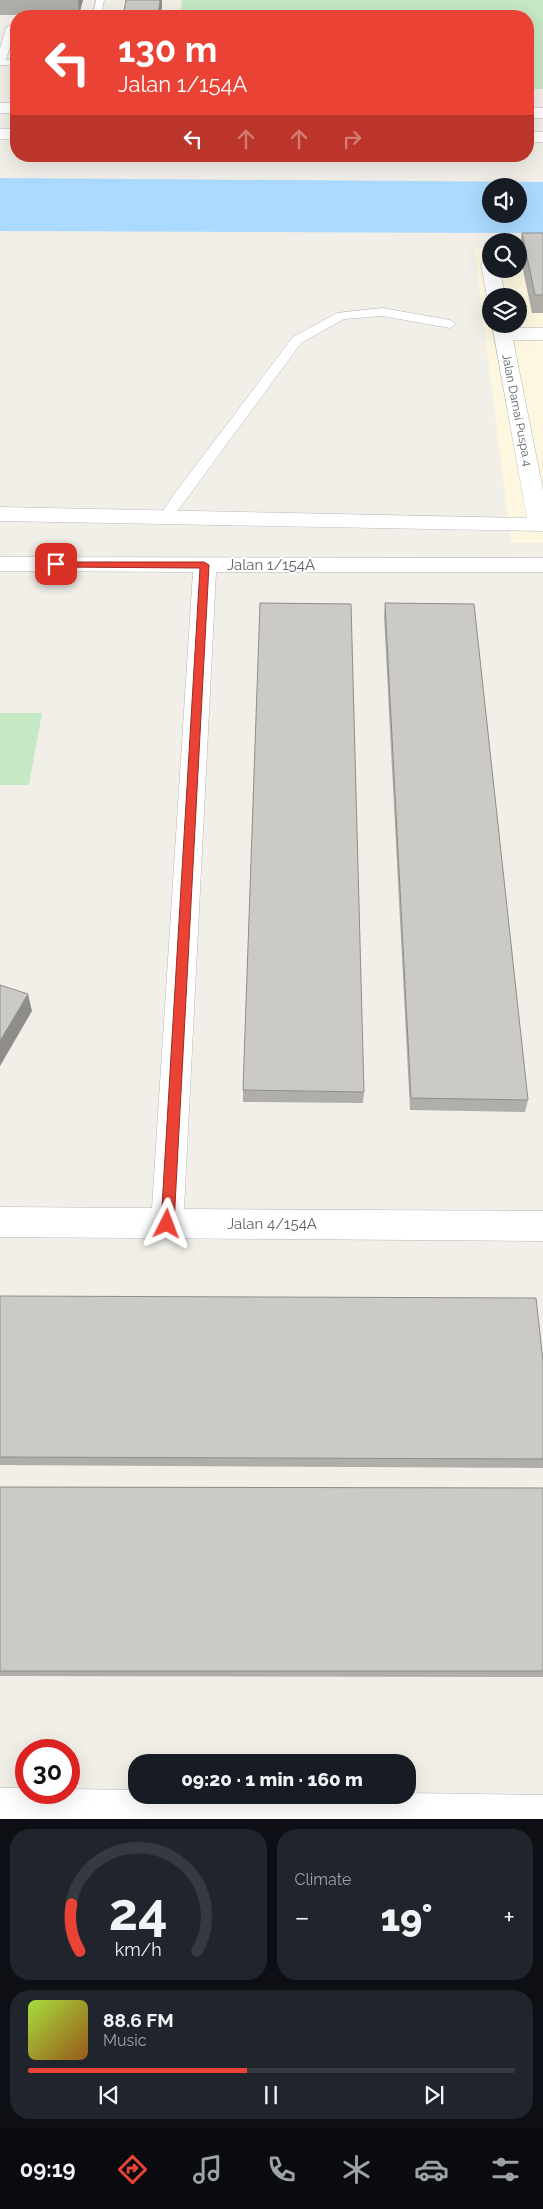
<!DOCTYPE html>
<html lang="en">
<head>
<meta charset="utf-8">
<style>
  body { margin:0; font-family:Raleway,sans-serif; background:#20242c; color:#f1f3f6; height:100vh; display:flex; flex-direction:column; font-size:19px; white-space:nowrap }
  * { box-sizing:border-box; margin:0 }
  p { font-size:16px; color:#9ea1a6 }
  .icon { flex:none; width:28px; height:28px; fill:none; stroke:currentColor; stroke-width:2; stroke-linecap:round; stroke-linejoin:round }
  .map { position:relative; height:1819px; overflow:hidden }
  .side { display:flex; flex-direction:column; gap:10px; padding:10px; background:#0d0f14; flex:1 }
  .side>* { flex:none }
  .banner { position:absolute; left:10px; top:10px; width:524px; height:152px; border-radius:20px; box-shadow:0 5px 20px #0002; background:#ea4335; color:#fff; overflow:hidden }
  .fabs { position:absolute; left:482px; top:178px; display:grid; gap:10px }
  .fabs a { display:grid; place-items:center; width:45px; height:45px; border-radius:50%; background:#171b24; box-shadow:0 5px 20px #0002; font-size:25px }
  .speed { position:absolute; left:15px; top:1739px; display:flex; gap:10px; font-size:25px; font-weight:700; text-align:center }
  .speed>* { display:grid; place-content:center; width:65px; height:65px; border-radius:50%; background:#171b24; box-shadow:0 5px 20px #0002; line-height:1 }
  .speed .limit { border:8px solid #d22; background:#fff; color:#111 }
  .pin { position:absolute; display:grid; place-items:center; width:42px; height:42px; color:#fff; margin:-21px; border-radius:10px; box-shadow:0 2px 8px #0006 }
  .me { position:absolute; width:55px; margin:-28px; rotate:3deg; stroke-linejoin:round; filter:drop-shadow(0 0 4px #0008) }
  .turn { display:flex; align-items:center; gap:18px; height:105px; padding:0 25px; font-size:22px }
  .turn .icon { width:65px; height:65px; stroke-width:2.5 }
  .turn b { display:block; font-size:35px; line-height:42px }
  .lanes { display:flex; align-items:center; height:48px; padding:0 25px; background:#0003; justify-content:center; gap:25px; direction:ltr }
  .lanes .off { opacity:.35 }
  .big { font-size:38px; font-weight:800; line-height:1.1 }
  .side .widget { flex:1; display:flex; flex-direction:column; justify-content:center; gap:8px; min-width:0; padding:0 18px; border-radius:20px; background:#20242c }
  .side .dial { align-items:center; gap:0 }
  .dial svg { height:130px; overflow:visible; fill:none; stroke:#363941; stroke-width:7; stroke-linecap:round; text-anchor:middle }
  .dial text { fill:#f1f3f6; stroke:none }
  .song { display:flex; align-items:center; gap:15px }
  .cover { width:60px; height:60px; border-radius:8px; background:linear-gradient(135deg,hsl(80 70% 55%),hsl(30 70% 35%)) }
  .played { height:5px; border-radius:2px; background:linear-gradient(90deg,#ea4335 45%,#363941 45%) }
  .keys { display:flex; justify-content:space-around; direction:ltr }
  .heat { display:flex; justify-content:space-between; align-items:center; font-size:28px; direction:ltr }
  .side .tiles { flex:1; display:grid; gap:10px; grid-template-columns:1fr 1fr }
  .widget:last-child { grid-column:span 2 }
  .trip { position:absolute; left:128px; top:1754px; width:288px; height:50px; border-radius:20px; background:#171b24; box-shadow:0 5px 20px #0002; font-weight:800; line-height:50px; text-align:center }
  .dock { display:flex; height:80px; justify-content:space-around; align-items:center; background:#090b0e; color:#9ea1a6 }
  .dock .icon { width:35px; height:35px }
  .dock .active { color:#ea4335 }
  .dock b { font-size:22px; color:#f1f3f6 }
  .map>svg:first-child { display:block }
  .commercial { fill:#fef7e0; fill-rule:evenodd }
  .green { fill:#c5e8c5 }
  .water { fill:#aadaff; fill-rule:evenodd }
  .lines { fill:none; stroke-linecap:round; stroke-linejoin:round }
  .lane-casing { stroke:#b5b8bc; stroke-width:1 }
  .street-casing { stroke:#b5b8bc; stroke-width:1 }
  .secondary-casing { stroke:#b6babf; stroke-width:1 }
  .lane { fill:#fff; fill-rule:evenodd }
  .street { fill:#fff; fill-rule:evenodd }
  .secondary { fill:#fff; fill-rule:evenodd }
  .wall { fill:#afaea9 }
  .shaded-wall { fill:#8f8d8a }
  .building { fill:#cccac5; stroke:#8f8d8a }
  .route { fill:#ea4335; stroke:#982c22 }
  .labels { text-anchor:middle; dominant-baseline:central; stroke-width:4; stroke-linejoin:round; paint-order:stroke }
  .far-street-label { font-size:12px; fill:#5f6368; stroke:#fff }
  .street-label { font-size:15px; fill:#5f6368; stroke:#fff }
</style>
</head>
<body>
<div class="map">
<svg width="543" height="1819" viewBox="0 0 543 1819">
  <rect width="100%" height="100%" fill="#f1efe8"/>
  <path class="commercial" d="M474 247 491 248V269H519V248H543V543H511ZM491 296H519V324H491Z"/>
  <g class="green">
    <path d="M182 0H543V89H528V16H180Z"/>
    <path d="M0 713H42L29 785H0Z"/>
  </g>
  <path class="water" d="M0 178 543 182V233L0 231ZM491 186H519V214H491Z"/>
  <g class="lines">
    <g class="lane-casing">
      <g id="lane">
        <path d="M96 0H104L101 16H93Z"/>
        <path d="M11 25H16L6 60H16V66L0 65V48L6 28Z"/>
        <path d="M382 308 450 320 456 324 450 328 382 316 344 319 301 343 171 520H161L159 517 175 493 293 337 337 313Z"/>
      </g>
    </g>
    <g class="street-casing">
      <g id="street">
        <path d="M490 260 491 269H500L505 296H491V300L487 296 481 265 484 261Z"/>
        <path d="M492 324H510L511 328H543V340H513L543 490V531L0 521V507L527 518Z"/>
        <path d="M0 557 543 558V572H216L184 1209 543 1211V1241L0 1237V1207L152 1208 193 572 0 571Z"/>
        <path d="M0 1788H26V1792H69V1789L136 1790V1795L406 1793 543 1795V1819H0Z"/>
      </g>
    </g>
    <g class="secondary-casing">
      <g id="secondary">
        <rect x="0" y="103" width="16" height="10"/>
        <rect x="528" y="108" width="15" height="10"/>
        <rect x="0" y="129" width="16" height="10"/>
        <rect x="528" y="132" width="15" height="10"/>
      </g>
    </g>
    <use href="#lane" class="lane"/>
    <use href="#street" class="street"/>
    <use href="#secondary" class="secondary"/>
  </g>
  <g class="wall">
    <path d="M0 0H83L79 15H0Z"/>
    <path d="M522 233H543V313H532L519 251Z"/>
    <path d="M385 603 528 1100 525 1112 410 1110 384 617Z"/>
    <path d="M243 1090 364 1092 363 1103 243 1102Z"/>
    <path d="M0 1296 543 1361V1468L0 1465Z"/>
    <path d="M0 1487 543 1488V1677L0 1676Z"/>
  </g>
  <g class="shaded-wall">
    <path d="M78 0H83L79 15Z"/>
    <path d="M160 0H162V6L161 16H158Z"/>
    <path d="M28 994 32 1011 0 1066V1041Z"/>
  </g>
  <g class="building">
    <path d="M126 0H160L158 16H123Z"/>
    <path d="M522 233H543V295H535Z"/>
    <path d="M260 603 351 604 364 1092 243 1090Z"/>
    <path d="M385 603 474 604 528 1100 411 1098Z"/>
    <path d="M0 985 28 994 0 1041Z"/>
    <path d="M0 1296 536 1298 543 1361V1459L0 1457Z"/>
    <path d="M0 1487 543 1488V1671H0Z"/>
  </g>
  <path class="route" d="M52 562H204L209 565 174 1224 172 1228 167 1230 163 1228 161 1224 200 568 56 567 52 566Z"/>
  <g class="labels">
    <g class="far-street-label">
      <text transform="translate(517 410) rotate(79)">Jalan Damai Puspa 4</text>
    </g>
    <g class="street-label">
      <text x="271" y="565">Jalan 1/154A</text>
      <text x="272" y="1224">Jalan 4/154A</text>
    </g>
  </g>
</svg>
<div class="fabs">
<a><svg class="icon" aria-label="sound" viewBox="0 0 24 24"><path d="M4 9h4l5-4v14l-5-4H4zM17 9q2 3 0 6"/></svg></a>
<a><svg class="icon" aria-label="search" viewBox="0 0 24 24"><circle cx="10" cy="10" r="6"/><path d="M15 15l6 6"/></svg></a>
<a><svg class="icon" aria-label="layers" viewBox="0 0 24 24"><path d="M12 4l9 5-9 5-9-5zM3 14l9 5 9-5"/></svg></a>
</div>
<div class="speed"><div class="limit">30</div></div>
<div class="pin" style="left:56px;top:564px;background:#d93025"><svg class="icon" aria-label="arrive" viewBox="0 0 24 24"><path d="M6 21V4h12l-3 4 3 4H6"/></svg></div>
<svg class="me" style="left:167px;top:1224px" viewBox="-20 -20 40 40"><path d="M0-17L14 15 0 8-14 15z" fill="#ea4335" stroke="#fff" stroke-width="4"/></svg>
<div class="trip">09:20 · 1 min · 160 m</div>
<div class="banner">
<div class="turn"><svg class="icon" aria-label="left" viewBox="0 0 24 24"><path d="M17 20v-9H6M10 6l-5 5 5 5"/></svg><div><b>130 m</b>Jalan 1/154A</div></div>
<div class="lanes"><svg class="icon" aria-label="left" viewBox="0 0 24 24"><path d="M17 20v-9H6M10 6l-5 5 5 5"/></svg><svg class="icon off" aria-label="ahead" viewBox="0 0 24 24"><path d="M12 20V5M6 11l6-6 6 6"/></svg><svg class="icon off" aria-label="ahead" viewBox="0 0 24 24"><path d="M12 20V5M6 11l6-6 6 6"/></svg><svg class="icon off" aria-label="right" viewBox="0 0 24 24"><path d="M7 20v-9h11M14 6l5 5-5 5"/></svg></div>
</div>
</div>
<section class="side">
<div class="tiles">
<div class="widget dial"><svg viewBox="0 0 100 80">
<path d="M14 69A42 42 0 1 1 86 69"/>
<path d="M14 69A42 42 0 0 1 9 40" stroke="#ea4335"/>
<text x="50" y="56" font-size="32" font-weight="700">24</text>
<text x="50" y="72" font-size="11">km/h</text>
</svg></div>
<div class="widget"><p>Climate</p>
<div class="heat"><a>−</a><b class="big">19°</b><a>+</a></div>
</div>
<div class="widget">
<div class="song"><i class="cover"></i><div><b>88.6 FM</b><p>Music</p></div></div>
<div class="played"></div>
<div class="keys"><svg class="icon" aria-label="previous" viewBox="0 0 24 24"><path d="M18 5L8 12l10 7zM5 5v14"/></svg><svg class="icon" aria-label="pause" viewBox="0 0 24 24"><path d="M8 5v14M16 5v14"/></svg><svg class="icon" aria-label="next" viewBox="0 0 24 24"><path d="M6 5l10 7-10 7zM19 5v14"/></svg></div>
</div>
</div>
</section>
<nav class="dock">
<b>09:19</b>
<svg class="icon active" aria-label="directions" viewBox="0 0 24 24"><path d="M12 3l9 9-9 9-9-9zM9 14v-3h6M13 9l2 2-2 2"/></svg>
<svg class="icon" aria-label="music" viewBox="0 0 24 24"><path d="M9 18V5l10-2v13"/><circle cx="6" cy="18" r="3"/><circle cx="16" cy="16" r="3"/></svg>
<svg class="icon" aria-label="phone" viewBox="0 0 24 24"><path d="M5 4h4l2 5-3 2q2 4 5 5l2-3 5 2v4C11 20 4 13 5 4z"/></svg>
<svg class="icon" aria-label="climate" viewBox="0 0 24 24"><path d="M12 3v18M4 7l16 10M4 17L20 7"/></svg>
<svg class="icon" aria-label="car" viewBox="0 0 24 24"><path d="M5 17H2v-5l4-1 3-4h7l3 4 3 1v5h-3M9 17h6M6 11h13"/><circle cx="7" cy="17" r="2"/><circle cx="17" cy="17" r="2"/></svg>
<svg class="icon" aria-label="filters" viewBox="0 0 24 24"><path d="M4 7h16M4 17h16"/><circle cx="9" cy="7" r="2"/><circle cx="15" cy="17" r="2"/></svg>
</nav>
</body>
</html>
